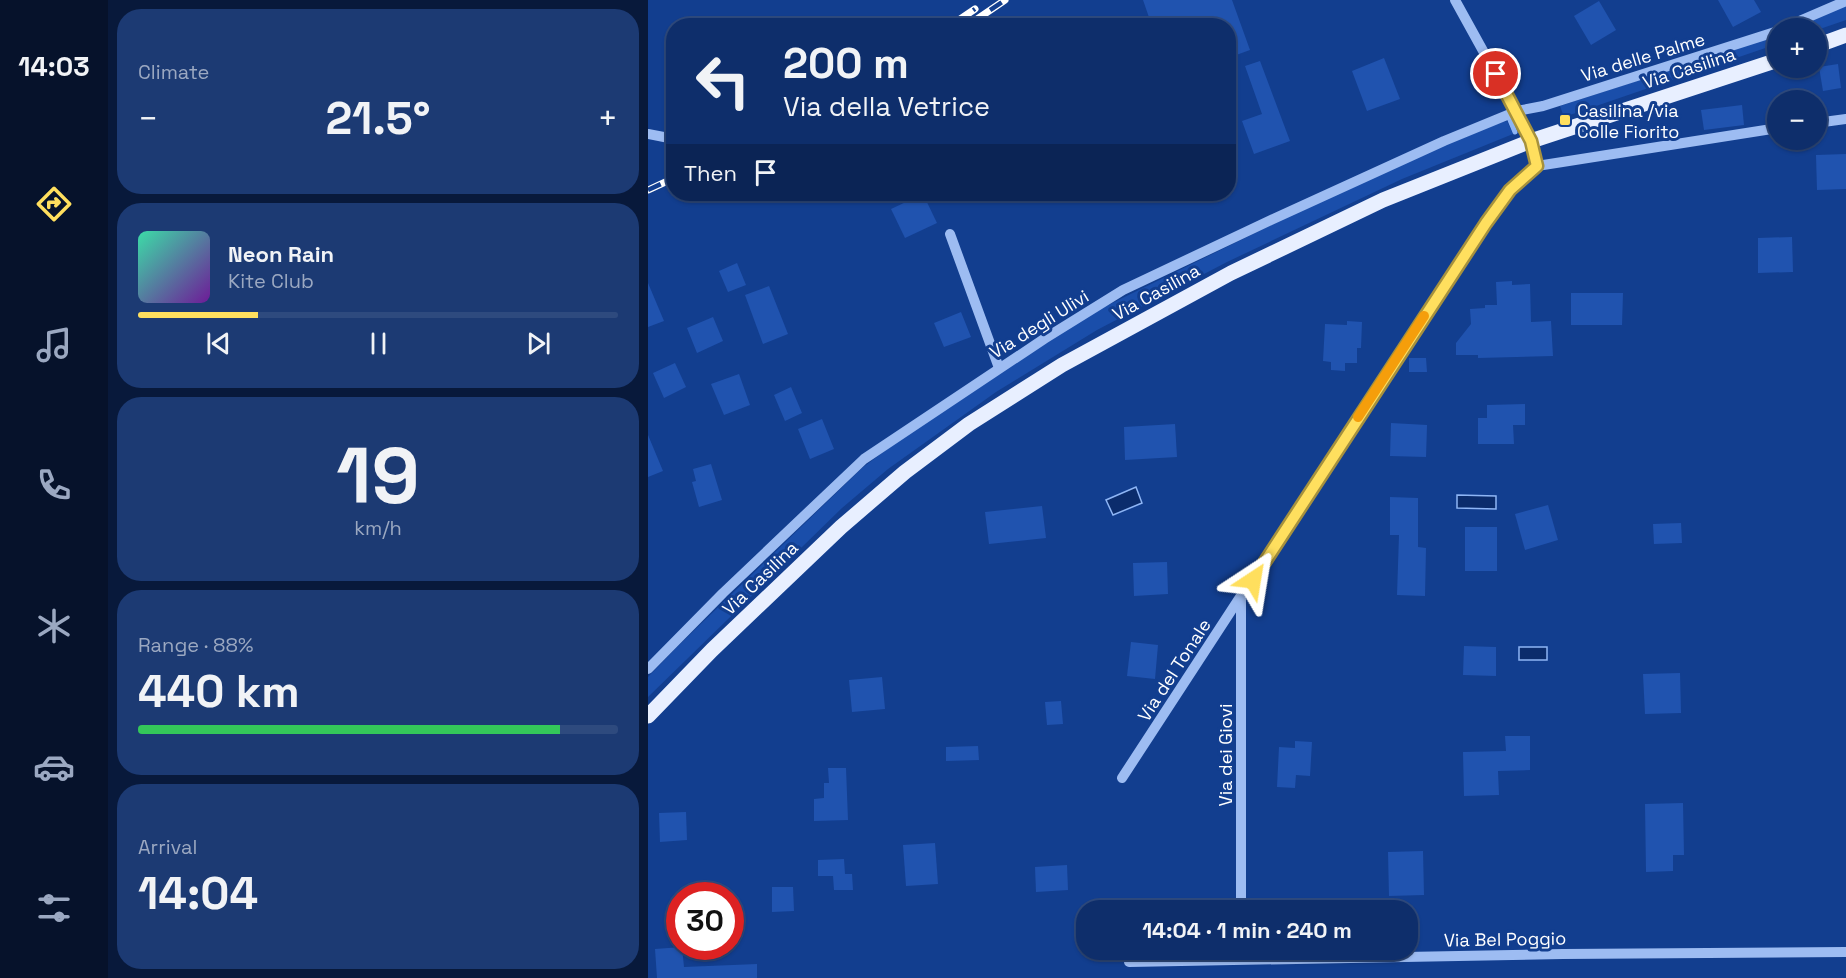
<!DOCTYPE html>
<html lang="en">
<head>
<meta charset="utf-8">
<style>
  body { margin:0; font-family:"Space Grotesk",sans-serif; background:#1c3a73; color:#f1f3f6; height:100vh; display:flex; flex-direction:column; font-size:22px; white-space:nowrap }
  * { box-sizing:border-box; margin:0 }
  p { font-size:20px; color:#9ba8c1 }
  .icon { flex:none; width:33px; height:33px; fill:none; stroke:currentColor; stroke-width:2; stroke-linecap:round; stroke-linejoin:round }
  .map { position:relative; flex:1; overflow:hidden }
  .side { display:flex; flex-direction:column; gap:9px; padding:9px; background:#08193b; width:540px }
  .side>* { flex:none }
  .top-card { position:absolute; left:18px; top:18px; width:570px; height:183px; border-radius:24px; box-shadow:0 2px 4px #0004,0 0 0 2px #2e4a7e; background:#0e2e6b; color:#f1f3f6; overflow:hidden }
  .buttons { position:absolute; left:1119px; top:18px; display:grid; gap:12px }
  .buttons a { display:grid; place-items:center; width:60px; height:60px; border-radius:50%; background:#0e2e6b; box-shadow:0 2px 4px #0004,0 0 0 2px #2e4a7e; font-size:30px }
  .speed { position:absolute; left:18px; top:882px; display:flex; gap:12px; font-size:30px; font-weight:700; text-align:center }
  .speed>* { display:grid; place-content:center; width:78px; height:78px; border-radius:50%; background:#0e2e6b; box-shadow:0 2px 4px #0004,0 0 0 2px #2e4a7e; line-height:1 }
  .speed .limit { border:9px solid #d22; background:#fff; color:#111 }
  .pin { position:absolute; display:grid; place-items:center; width:51px; height:51px; color:#fff; margin:-26px; border:3px solid #fff; border-radius:50%; box-shadow:0 2px 6px #0007 }
  .me { position:absolute; width:66px; margin:-33px; rotate:33deg; stroke-linejoin:round; filter:drop-shadow(0 0 4px #0008) }
  .turn { display:flex; align-items:center; gap:21px; height:126px; padding:0 18px; font-size:27px }
  .turn .icon { width:78px; height:78px; stroke-width:2.5 }
  .turn b { display:block; font-size:42px; line-height:51px }
  .then { display:flex; align-items:center; height:57px; padding:0 18px; background:#0003; gap:12px; font-size:22px }
  .big { font-size:45px; font-weight:700; line-height:1.1 }
  .side .tile { flex:1; display:flex; flex-direction:column; justify-content:center; gap:9px; min-width:0; padding:0 21px; border-radius:24px; background:#1c3a73 }
  .side .dial { align-items:center; gap:0 }
  .dial b { font-size:78px; line-height:1 }
  .song { display:flex; align-items:center; gap:18px }
  .cover { width:72px; height:72px; border-radius:9px; background:linear-gradient(135deg,hsl(160 70% 55%),hsl(280 70% 35%)) }
  .played { height:6px; border-radius:3px; background:linear-gradient(90deg,#ffdf5e 25%,#2e4a7e 25%) }
  .keys { display:flex; justify-content:space-around; direction:ltr }
  .heat { display:flex; justify-content:space-between; align-items:center; font-size:33px; direction:ltr }
  .charge { height:9px; border-radius:4px; background:linear-gradient(90deg,#34c759 88%,#2e4a7e 0) }
  .trip { position:absolute; left:428px; top:900px; width:342px; height:60px; border-radius:24px; background:#0e2e6b; box-shadow:0 2px 4px #0004,0 0 0 2px #2e4a7e; font-weight:700; line-height:60px; text-align:center }
  main { display:flex; flex:1; min-height:0 }
  .dock { display:flex; flex-direction:column; width:108px; justify-content:space-around; align-items:center; background:#06122b; color:#9ba8c1 }
  .dock .icon { width:42px; height:42px }
  .dock .on { color:#ffdf5e }
  .dock b { font-size:27px; color:#f1f3f6 }
  .map>svg:first-child { display:block }
  .green { fill:#1a4eaa }
  .water { fill:#0b2c6c; stroke:#8eb5f5; stroke-width:1.5 }
  .lines { fill:none; stroke-linecap:round; stroke-linejoin:round }
  .stream { stroke:#8eb5f5; stroke-width:5 }
  .building { fill:#2053af }
  .minor { stroke:#9dbcf2; stroke-width:10 }
  .major { stroke:#e8efff; stroke-width:15 }
  .rail-casing { stroke:#fff; stroke-width:7 }
  .rail { stroke:#123e8f; stroke-width:4.5; stroke-dasharray:14; stroke-linecap:butt }
  .route-casing { stroke:#a6913d; stroke-width:15 }
  .route { stroke:#ffdf5e; stroke-width:10 }
  .slow { stroke:#f59e0b; stroke-width:10 }
  .poi-dot { fill:#ffdf5e; stroke:#123e8f; stroke-width:2 }
  .labels { text-anchor:middle; dominant-baseline:central; stroke-width:6; stroke-linejoin:round; paint-order:stroke }
  .street-label { font-size:18px; fill:#fff; stroke:#123e8f }
  .poi-label { font-size:18px; fill:#fff; stroke:#123e8f; text-anchor:start }
</style>
</head>
<body>
<main>
<nav class="dock">
<b>14:03</b>
<svg class="icon on" aria-label="directions" viewBox="0 0 24 24"><path d="M12 3l9 9-9 9-9-9zM9 14v-3h6M13 9l2 2-2 2"/></svg>
<svg class="icon" aria-label="music" viewBox="0 0 24 24"><path d="M9 18V5l10-2v13"/><circle cx="6" cy="18" r="3"/><circle cx="16" cy="16" r="3"/></svg>
<svg class="icon" aria-label="phone" viewBox="0 0 24 24"><path d="M5 4h4l2 5-3 2q2 4 5 5l2-3 5 2v4C11 20 4 13 5 4z"/></svg>
<svg class="icon" aria-label="climate" viewBox="0 0 24 24"><path d="M12 3v18M4 7l16 10M4 17L20 7"/></svg>
<svg class="icon" aria-label="car" viewBox="0 0 24 24"><path d="M5 17H2v-5l4-1 3-4h7l3 4 3 1v5h-3M9 17h6M6 11h13"/><circle cx="7" cy="17" r="2"/><circle cx="17" cy="17" r="2"/></svg>
<svg class="icon" aria-label="filters" viewBox="0 0 24 24"><path d="M4 7h16M4 17h16"/><circle cx="9" cy="7" r="2"/><circle cx="15" cy="17" r="2"/></svg>
</nav>
<section class="side">
<div class="tile"><p>Climate</p>
<div class="heat"><a>−</a><b class="big">21.5°</b><a>+</a></div>
</div>
<div class="tile">
<div class="song"><i class="cover"></i><div><b>Neon Rain</b><p>Kite Club</p></div></div>
<div class="played"></div>
<div class="keys"><svg class="icon" aria-label="previous" viewBox="0 0 24 24"><path d="M18 5L8 12l10 7zM5 5v14"/></svg><svg class="icon" aria-label="pause" viewBox="0 0 24 24"><path d="M8 5v14M16 5v14"/></svg><svg class="icon" aria-label="next" viewBox="0 0 24 24"><path d="M6 5l10 7-10 7zM19 5v14"/></svg></div>
</div>
<div class="tile dial"><b>19</b><p>km/h</p></div>
<div class="tile"><p>Range · 88%</p><b class="big">440 km</b><div class="charge"></div></div>
<div class="tile"><p>Arrival</p><b class="big">14:04</b></div>
</section>
<div class="map">
<svg width="1198" height="978" viewBox="0 0 1198 978">
  <rect width="100%" height="100%" fill="#123e8f"/>
  <g class="green">
    <path d="M1198 5V20L1169 30 1168 28H1145Z"/>
    <path d="M1129 35V44L916 117 912 106Z"/>
    <path d="M859 121 865 134 754 179 579 262 449 330 348 392 240 469 194 508 0 697V677L28 648 214 468 266 429 448 311 697 189 840 126Z"/>
  </g>
  <g class="water">
    <path d="M488 487 494 503 465 515 458 500Z"/>
    <path d="M809 495 848 496V509L809 508Z"/>
    <rect x="871" y="647" width="28" height="13"/>
  </g>
  <g class="lines">
    <path class="stream" d="M862 120 867 132"/>
  </g>
  <g class="building">
    <path d="M495 0H584L602 50 580 58V26H504Z"/>
    <path d="M1070 0H1106L1113 12 1085 27Z"/>
    <path d="M951 1 968 30 943 45 926 16Z"/>
    <path d="M736 58 752 99 719 111 704 71Z"/>
    <path d="M612 61 642 141 606 154 594 121 614 114 597 66Z"/>
    <path d="M1190 64 1193 88 1175 91 1171 67Z"/>
    <path d="M1094 105 1096 125 1056 130 1053 110Z"/>
    <path d="M1198 154V189L1169 190 1168 155Z"/>
    <path d="M275 194 289 223 257 238 243 209Z"/>
    <path d="M1144 237 1145 272 1110 273V238Z"/>
    <path d="M89 263 98 285 80 292 71 271Z"/>
    <path d="M864 281V285L882 284 883 322 903 321 905 356 830 358V355H808V343L823 324 822 309 837 308V305H849L848 282Z"/>
    <path d="M0 283 16 321 0 327Z"/>
    <path d="M121 286 140 334 115 344 97 295Z"/>
    <path d="M923 293H975L974 325H923Z"/>
    <path d="M313 312 323 337 296 347 286 323Z"/>
    <path d="M65 317 75 341 49 353 39 328Z"/>
    <path d="M699 321 714 322 713 348H709V363H697V371L683 370V362L675 361 677 324 699 325Z"/>
    <path d="M761 358H778L779 372H761Z"/>
    <path d="M27 363 38 387 16 398 5 373Z"/>
    <path d="M91 374 102 405 76 415 63 384Z"/>
    <path d="M143 387 154 413 137 421 126 395Z"/>
    <path d="M877 404V425H865L866 444H830V418H839V405Z"/>
    <path d="M174 419 186 449 162 459 150 429Z"/>
    <path d="M743 423 779 425 778 457 742 456Z"/>
    <path d="M527 424 529 457 477 460 476 427Z"/>
    <path d="M0 435 15 471 0 477Z"/>
    <path d="M63 464 74 500 51 507 44 482 48 481 45 469Z"/>
    <path d="M742 497 770 498V547L778 548 777 596 749 595 751 535H742Z"/>
    <path d="M900 505 910 540 877 550 867 514Z"/>
    <path d="M394 506 398 538 341 544 337 512Z"/>
    <path d="M1033 523 1034 543 1006 544 1005 524Z"/>
    <rect x="817" y="527" width="32" height="44"/>
    <path d="M519 562 520 594 486 596 485 563Z"/>
    <path d="M483 642 510 645 507 679 479 676Z"/>
    <path d="M816 646 848 647V676L815 675Z"/>
    <path d="M1032 673 1033 713 997 714 995 674Z"/>
    <path d="M234 677 237 709 204 712 201 680Z"/>
    <path d="M413 701 415 724 399 725 397 702Z"/>
    <path d="M857 736H882V770L850 771 851 795 816 796 815 752 858 751Z"/>
    <path d="M647 741 664 742 662 776 648 775 647 788 629 787 631 747 647 748Z"/>
    <path d="M330 746 331 760 298 761V747Z"/>
    <path d="M180 768H198L200 820 166 821V799L176 798V783H181Z"/>
    <path d="M1035 803 1036 855H1025V871L998 872 997 804Z"/>
    <path d="M38 812 39 840 12 842 11 813Z"/>
    <path d="M287 843 290 884 258 886 255 845Z"/>
    <path d="M775 851 776 895 741 896 740 852Z"/>
    <path d="M196 859 197 874H204L205 890H186L185 876H170V860Z"/>
    <path d="M419 865 420 890 388 892 387 867Z"/>
    <path d="M124 887H145L146 911 124 912Z"/>
    <path d="M34 947 36 967 109 964V978H9L7 949Z"/>
  </g>
  <g class="lines">
    <g class="minor">
      <path d="M807 0 876 125 883 141 889 166"/>
      <path d="M1135 28 1198 1"/>
      <path d="M1168 123 1198 119"/>
      <path d="M0 134 26 139"/>
      <path d="M302 234 351 368"/>
      <path d="M593 599V910"/>
      <path d="M0 669 75 593 216 459 396 339 475 290 623 220 796 141 869 111 895 106 1130 31"/>
      <path d="M474 778 816 254C838 222 858 190 889 166L1130 128"/>
      <path d="M481 962 915 954 1198 952"/>
    </g>
    <g class="major">
      <path d="M1168 46 1198 35"/>
      <path d="M0 716 64 650 193 527 257 472 321 424 414 365 583 273 735 200 883 141 1130 60"/>
    </g>
    <g class="rail-casing">
      <g id="rail">
        <path d="M302 26 327 9"/>
        <path d="M319 26 357 0"/>
        <path d="M0 190 26 178"/>
      </g>
    </g>
    <use href="#rail" class="rail"/>
  </g>
  <g class="lines">
    <g class="route-casing">
      <path id="route" d="M605 580 838 223 862 190 889 166 883 141 848 74"/>
    </g>
    <use href="#route" class="route"/>
    <path class="slow" d="M710 417 776 316"/>
  </g>
  <rect class="poi-dot" x="911" y="114" width="12" height="12" rx="3"/>
  <g class="labels">
    <g class="street-label">
      <text transform="translate(995 57) rotate(-17)">Via delle Palme</text>
      <text transform="translate(1041 68) rotate(-18)">Via Casilina</text>
      <text transform="translate(508 292) rotate(-29)">Via Casilina</text>
      <text transform="translate(391 324) rotate(-32)">Via degli Ulivi</text>
      <text transform="translate(112 578) rotate(-44)">Via Casilina</text>
      <text transform="translate(526 670) rotate(-57)">Via del Tonale</text>
      <text transform="translate(577 755) rotate(-90)">Via dei Giovi</text>
      <text transform="translate(857 939) rotate(-1)">Via Bel Poggio</text>
    </g>
    <g class="poi-label">
      <text x="929" y="110">Casilina /via<tspan x="929" dy="21">Colle Fiorito</tspan></text>
    </g>
  </g>
</svg>
<div class="buttons">
<a>+</a>
<a>−</a>
</div>
<div class="speed"><div class="limit">30</div></div>
<div class="pin" style="left:848px;top:74px;background:#d93025"><svg class="icon" aria-label="arrive" viewBox="0 0 24 24"><path d="M6 21V4h12l-3 4 3 4H6"/></svg></div>
<svg class="me" style="left:605px;top:580px" viewBox="-20 -20 40 40"><path d="M0-17L14 15 0 8-14 15z" fill="#ffdf5e" stroke="#fff" stroke-width="4"/></svg>
<div class="trip">14:04 · 1 min · 240 m</div>
<div class="top-card">
<div class="turn"><svg class="icon" aria-label="left" viewBox="0 0 24 24"><path d="M17 20v-9H6M10 6l-5 5 5 5"/></svg><div><b>200 m</b>Via della Vetrice</div></div>
<div class="then">Then<svg class="icon" aria-label="arrive" viewBox="0 0 24 24"><path d="M6 21V4h12l-3 4 3 4H6"/></svg></div>
</div>
</div>
</main>
</body>
</html>
